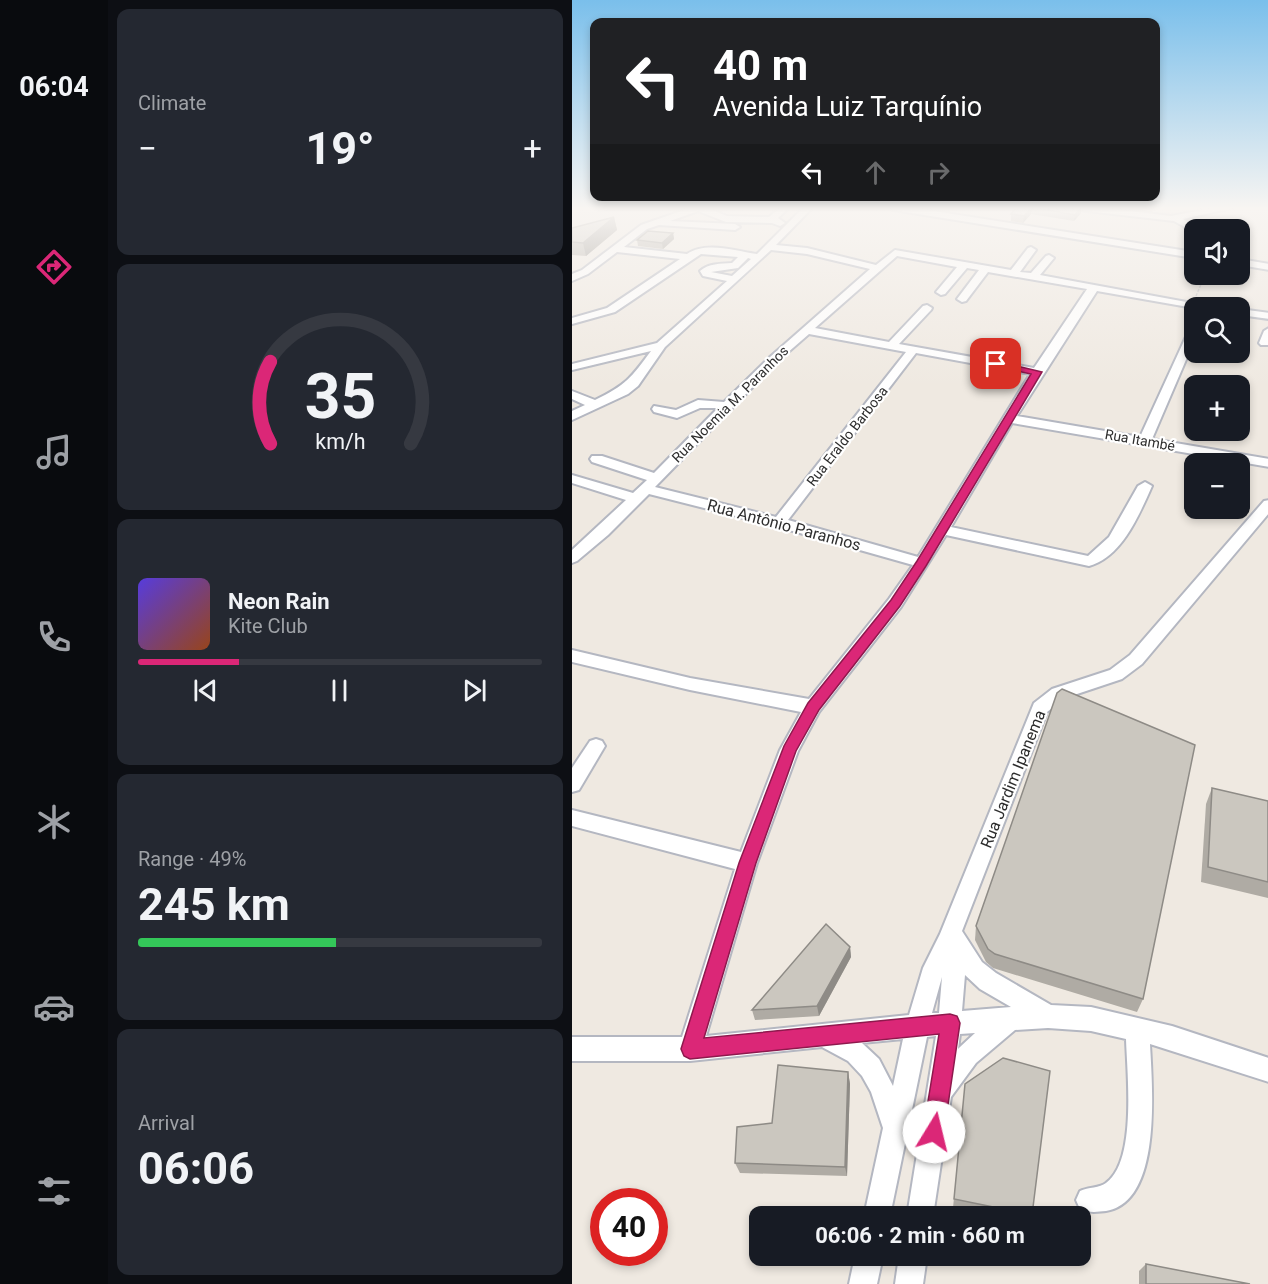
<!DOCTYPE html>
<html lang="en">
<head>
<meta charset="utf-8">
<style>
  body { margin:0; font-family:Roboto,sans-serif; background:#242831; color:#f1f3f6; height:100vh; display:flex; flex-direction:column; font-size:22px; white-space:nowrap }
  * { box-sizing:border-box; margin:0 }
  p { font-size:20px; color:#9ea1a6 }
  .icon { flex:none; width:33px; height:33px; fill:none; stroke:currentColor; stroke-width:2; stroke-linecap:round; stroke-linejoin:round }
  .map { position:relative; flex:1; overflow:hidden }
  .drawer { display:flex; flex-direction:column; gap:9px; padding:9px; background:#0d0f14; width:464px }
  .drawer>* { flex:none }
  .top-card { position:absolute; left:18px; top:18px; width:570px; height:183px; border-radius:12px; box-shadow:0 3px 9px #0003; background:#202124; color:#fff; overflow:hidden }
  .fabs { position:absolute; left:612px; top:219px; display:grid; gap:12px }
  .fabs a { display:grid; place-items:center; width:66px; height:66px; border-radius:12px; background:#171b24; box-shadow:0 3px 9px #0003; font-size:30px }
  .speed { position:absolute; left:18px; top:1188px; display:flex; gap:12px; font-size:30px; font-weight:700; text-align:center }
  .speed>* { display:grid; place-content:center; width:78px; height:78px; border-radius:50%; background:#171b24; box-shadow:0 3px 9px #0003; line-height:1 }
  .speed .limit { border:9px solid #d22; background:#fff; color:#111 }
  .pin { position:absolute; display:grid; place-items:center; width:51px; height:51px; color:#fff; margin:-26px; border-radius:12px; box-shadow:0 3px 9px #0006 }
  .me { position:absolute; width:66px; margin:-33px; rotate:9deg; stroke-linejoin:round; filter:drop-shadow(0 0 4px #0008) }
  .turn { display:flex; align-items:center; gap:21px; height:126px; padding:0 24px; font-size:27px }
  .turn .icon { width:78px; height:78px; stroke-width:2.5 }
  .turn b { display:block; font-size:42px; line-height:51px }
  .lanes { display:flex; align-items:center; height:57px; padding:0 24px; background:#0003; justify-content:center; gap:30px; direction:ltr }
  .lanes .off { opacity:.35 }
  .big { font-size:45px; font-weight:700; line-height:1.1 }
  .drawer .widget { flex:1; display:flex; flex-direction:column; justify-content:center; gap:9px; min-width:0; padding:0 21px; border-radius:12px; background:#242831 }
  .drawer .dial { align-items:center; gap:0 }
  .dial svg { height:156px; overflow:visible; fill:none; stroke:#363941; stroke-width:7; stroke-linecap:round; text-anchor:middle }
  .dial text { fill:#f1f3f6; stroke:none }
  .song { display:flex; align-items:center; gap:18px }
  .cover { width:72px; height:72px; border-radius:9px; background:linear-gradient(135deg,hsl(250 70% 55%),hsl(20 70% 35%)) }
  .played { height:6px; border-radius:3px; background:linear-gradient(90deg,#db2777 25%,#363941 25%) }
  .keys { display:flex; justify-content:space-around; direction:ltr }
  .heat { display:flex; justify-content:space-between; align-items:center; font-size:33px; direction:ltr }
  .charge { height:9px; border-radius:4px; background:linear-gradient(90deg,#34c759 49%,#363941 0) }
  .trip { position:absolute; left:177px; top:1206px; width:342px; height:60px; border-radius:12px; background:#171b24; box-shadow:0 3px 9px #0003; font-weight:700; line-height:60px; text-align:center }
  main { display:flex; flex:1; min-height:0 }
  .tabs { display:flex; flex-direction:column; width:108px; justify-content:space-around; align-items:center; background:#090b0e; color:#9ea1a6 }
  .tabs .icon { width:42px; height:42px }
  .tabs .active { color:#db2777 }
  .tabs b { font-size:27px; color:#f1f3f6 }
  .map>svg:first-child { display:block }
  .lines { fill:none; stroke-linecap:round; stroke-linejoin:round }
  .minor-casing { stroke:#b4b7c1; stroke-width:4 }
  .path { stroke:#c9c9c9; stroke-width:1.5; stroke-dasharray:3 1.5; stroke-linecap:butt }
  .minor { fill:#fff; fill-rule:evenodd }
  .wall { fill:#afaba4 }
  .shaded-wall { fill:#8e8b86 }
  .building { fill:#cbc7bf; stroke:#8e8b86; stroke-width:1.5 }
  .route { fill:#db2777; stroke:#8e194d; stroke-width:1.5 }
  .labels { text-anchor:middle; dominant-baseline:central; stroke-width:4.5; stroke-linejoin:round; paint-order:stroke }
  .far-street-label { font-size:14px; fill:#2e2e2e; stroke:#fff }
  .street-label { font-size:16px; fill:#2e2e2e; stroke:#fff }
</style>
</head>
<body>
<main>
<nav class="tabs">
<b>06:04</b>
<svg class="icon active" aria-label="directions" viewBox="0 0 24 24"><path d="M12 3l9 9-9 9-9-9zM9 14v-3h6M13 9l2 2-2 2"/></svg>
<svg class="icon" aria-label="music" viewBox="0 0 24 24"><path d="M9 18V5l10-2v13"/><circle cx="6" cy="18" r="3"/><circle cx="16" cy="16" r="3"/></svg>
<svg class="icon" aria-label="phone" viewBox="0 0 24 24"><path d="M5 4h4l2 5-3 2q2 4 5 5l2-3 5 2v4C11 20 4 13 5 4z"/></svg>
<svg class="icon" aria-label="climate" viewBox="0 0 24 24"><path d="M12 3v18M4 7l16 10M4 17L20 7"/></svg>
<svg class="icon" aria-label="car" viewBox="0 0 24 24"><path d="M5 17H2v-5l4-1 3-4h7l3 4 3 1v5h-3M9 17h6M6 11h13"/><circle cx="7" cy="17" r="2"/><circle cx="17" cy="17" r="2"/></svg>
<svg class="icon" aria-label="filters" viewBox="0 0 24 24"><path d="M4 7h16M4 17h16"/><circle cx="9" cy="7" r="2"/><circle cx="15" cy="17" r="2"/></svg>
</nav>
<section class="drawer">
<div class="widget"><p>Climate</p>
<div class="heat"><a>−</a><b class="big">19°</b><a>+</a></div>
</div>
<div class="widget dial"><svg viewBox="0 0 100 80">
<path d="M14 69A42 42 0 1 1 86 69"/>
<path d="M14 69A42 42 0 0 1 14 27" stroke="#db2777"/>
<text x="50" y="56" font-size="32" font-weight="700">35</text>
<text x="50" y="72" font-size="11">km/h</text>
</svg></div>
<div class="widget">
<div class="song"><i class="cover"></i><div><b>Neon Rain</b><p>Kite Club</p></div></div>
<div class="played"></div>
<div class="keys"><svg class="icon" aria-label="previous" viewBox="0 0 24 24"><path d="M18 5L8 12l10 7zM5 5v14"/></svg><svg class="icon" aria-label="pause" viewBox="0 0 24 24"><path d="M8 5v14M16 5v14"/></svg><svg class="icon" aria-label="next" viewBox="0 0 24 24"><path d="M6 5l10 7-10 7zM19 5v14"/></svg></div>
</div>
<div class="widget"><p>Range · 49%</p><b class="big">245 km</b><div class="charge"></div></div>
<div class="widget"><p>Arrival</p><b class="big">06:06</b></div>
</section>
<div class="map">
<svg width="697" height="1284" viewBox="0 0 697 1284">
  <rect width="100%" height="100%" fill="#efe9e1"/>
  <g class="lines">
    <g class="minor-casing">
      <g id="minor">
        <path d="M121 207H133L155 216 197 217 209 207H218L206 218 213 223 208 226 200 223 154 222 126 211 98 221 163 224 168 227 163 230 87 225 75 229 52 247 115 254C134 241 163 251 185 254L232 207H241L204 245 235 248 304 265 323 250 439 270 456 248 459 247 464 250 448 272 459 273 474 256 477 255 482 258 468 275 647 308H622L525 291 445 416 568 437 617 330 622 327V341L580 439 697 459V467L440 423 379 527 516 556 537 537 566 486 573 482 580 486C567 515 550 557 517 566L374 535 329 607 247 712 226 751 185 863 134 1036 337 1015 351 968 368 934 462 703 480 689 538 670 558 655 692 501 697 500V513L570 664 550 679 493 698 475 712 390 931 410 962 424 973 479 1005 519 1007 600 1026 697 1058V1082L578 1044C580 1085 591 1202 534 1211 524 1212 517 1213 508 1209L504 1200 508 1191C516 1187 528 1188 534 1183 565 1161 555 1073 554 1039L519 1031 476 1028 443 1030 404 1063 379 1097 361 1216H335L364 1036 355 1037 318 1216H292L311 1128 299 1092 290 1076 276 1061 250 1047 118 1061H0V1037H110L163 869 0 826V810L169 852 208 750 229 712 118 690 0 662V650L118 678 237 699 317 599 341 565 203 526 77 494 36 535 5 561 0 563V550L54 500 0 483V475L61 493 75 480 20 462 18 459 20 456H30L82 473 146 408H128L105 418 82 412 80 409 82 406 104 410 126 400 152 402 198 357 298 269 235 254 199 250 93 347 66 386 56 394 0 420V411L13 405 0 399V391L23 400C54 385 59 378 79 351L0 370V364L85 343 155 281 131 276 128 271C137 263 148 264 160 263L166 257 129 254 43 312 0 324V318L35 308 108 259 45 252 16 274 0 281V274L10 270 69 225ZM325 256 385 267 364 292 369 295 373 294 395 268 407 270 385 299 390 302 394 301 416 272 515 289 462 368 327 344 359 310 360 308 355 305 351 306 317 342 243 328ZM176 258 179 259 160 276 139 272 166 268ZM237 334 334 352 204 517 83 487 206 361ZM344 353 458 374 346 557 216 520ZM393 975 408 989 439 1007 390 1011ZM370 977 367 1013H360ZM403 1033 388 1047 386 1049 388 1034ZM331 1039 321 1086 307 1059 290 1043Z"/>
        <path d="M317 207H336L622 252V258L321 210Z"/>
        <path d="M502 207H524L599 216 646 207H664L611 219 628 230H622V232L602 221 506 210Z"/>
        <path d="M668 259 697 264V270L668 265Z"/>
        <path d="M668 309 697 313V319L668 315Z"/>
        <path d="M697 328V345H689L687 343 692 331Z"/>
        <path d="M24 739 30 741 33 746 7 790 0 792V768L18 741Z"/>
        <path d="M283 1256H311L305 1284H277Z"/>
        <path d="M327 1256H355L351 1284H323Z"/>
      </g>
    </g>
    <path class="path" d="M624 296 630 282"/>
    <use href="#minor" class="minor"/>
  </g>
  <g class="wall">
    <path d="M445 207H509V213L502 221 459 214 451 223 439 221V214Z"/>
    <path d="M42 217 45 230 14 256 0 255V228Z"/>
    <path d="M101 233 102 239 91 249 66 246 65 240Z"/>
    <path d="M640 788 696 801V898L629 882 634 804Z"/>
    <path d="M404 926 571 999 565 1012 421 968 414 962 403 940Z"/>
    <path d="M278 947 279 957 247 1016 183 1020 180 1010Z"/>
    <path d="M276 1072 278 1084 275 1176 168 1173 163 1163 200 1123Z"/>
    <path d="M393 1084 460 1215 459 1216H422L381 1208Z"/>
    <path d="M574 1264 678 1284H567V1271Z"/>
  </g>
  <g class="shaded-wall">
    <path d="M460 207 459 214 451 223 452 216Z"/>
    <path d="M509 207V213L502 221 503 215Z"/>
    <path d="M42 217 45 230 14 256 11 243Z"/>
    <path d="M101 233 102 239 91 249 90 243Z"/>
    <path d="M278 947 279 957 247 1016 245 1006Z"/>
    <path d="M276 1072 278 1084 275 1176 273 1167Z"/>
  </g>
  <g class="building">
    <path d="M445 207H509L503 215 460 207 452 216 439 214Z"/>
    <path d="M42 217 11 243 0 242V228Z"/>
    <path d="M76 231 101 233 90 243 65 240Z"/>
    <path d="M490 689 623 745 571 999 423 954 416 949 404 926 485 693Z"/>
    <path d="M640 788 696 801V882L636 867Z"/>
    <path d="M254 924 278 947 245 1006 180 1010Z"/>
    <path d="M431 1058 478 1071 460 1215 382 1199 393 1084Z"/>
    <path d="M206 1065 276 1072 273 1167 163 1163 165 1127 200 1123Z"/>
    <path d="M574 1264 678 1284H574Z"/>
  </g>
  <linearGradient id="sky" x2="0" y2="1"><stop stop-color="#7abfeb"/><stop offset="0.54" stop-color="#f8f5f2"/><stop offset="1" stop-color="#f8f5f2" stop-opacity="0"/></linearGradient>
  <rect width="697" height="386" fill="url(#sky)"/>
  <path class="route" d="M424 361 470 372 354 566 328 606 247 710 224 751 184 863 132 1038 378 1014 385 1016 388 1023 372 1132 369 1140 362 1143 354 1140 351 1132 367 1034 118 1059 112 1056 109 1049 167 863 212 746 236 703 319 600 345 561 459 374 421 366V362Z"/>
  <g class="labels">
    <g class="far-street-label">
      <text transform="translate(158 404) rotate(-45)">Rua Noemia M. Paranhos</text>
      <text transform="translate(275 436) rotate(-52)">Rua Eraldo Barbosa</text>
      <text transform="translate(568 440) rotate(10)">Rua Itambé</text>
    </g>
    <g class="street-label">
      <text transform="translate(212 525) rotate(15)">Rua Antônio Paranhos</text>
      <text transform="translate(441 779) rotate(-68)">Rua Jardim Ipanema</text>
    </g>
  </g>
</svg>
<div class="fabs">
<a><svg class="icon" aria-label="sound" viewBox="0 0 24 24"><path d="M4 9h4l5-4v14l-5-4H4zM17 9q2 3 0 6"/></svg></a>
<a><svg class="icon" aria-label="search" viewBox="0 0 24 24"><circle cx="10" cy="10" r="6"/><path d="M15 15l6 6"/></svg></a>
<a>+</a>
<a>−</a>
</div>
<div class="speed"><div class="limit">40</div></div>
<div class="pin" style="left:424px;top:364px;background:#d93025"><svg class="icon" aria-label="arrive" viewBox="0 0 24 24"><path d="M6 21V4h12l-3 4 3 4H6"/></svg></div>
<svg class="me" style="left:362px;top:1132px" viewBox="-20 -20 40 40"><circle r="19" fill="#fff"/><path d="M0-13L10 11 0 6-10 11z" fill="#db2777"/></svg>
<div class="trip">06:06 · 2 min · 660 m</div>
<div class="top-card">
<div class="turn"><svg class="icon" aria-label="left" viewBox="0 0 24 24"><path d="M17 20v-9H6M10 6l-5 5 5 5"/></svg><div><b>40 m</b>Avenida Luiz Tarquínio</div></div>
<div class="lanes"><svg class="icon" aria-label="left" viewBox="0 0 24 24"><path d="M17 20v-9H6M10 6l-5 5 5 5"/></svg><svg class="icon off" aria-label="ahead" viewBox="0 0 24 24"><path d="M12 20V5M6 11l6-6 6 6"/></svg><svg class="icon off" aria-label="right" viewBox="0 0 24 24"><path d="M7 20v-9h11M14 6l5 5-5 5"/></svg></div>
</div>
</div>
</main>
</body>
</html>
